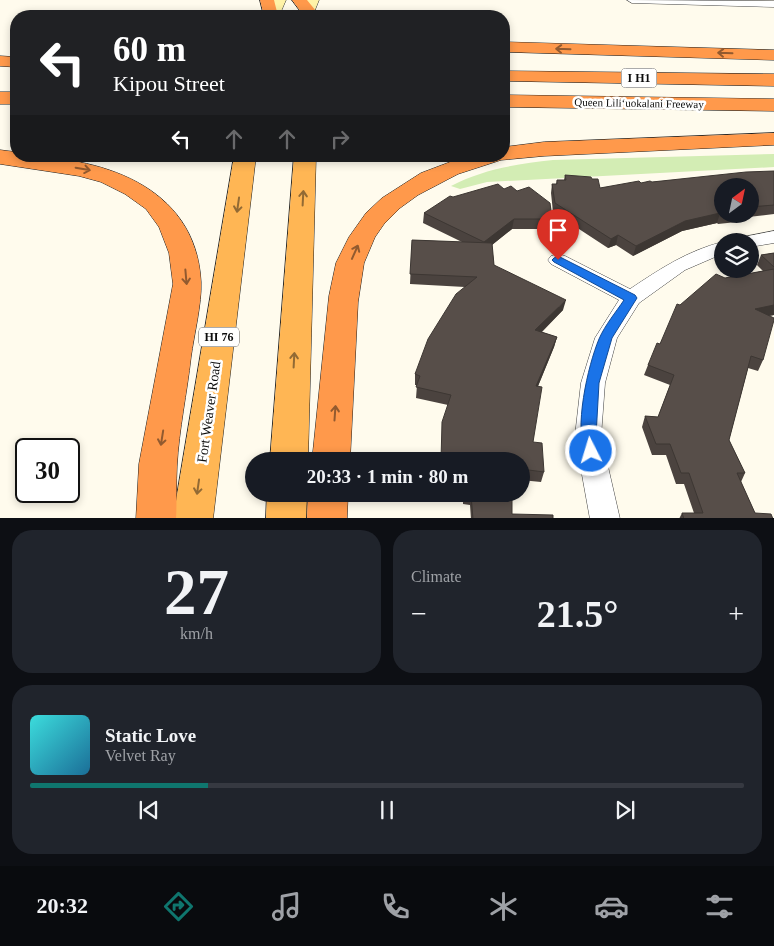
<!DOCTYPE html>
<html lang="en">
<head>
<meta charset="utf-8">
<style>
  body { margin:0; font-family:"Times New Roman",serif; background:#20242c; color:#f1f3f6; height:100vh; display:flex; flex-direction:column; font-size:19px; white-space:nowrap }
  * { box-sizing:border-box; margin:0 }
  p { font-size:16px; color:#9ea1a6 }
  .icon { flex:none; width:28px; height:28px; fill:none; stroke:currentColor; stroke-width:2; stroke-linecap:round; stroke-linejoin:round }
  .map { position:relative; height:518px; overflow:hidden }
  .sheet { display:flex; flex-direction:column; gap:12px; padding:12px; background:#0d0f14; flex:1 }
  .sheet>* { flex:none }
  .top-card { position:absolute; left:10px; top:10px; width:500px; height:152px; border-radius:20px; box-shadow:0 2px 8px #0003; background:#202124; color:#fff; overflow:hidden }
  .needle { width:32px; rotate:33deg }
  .buttons { position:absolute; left:714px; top:178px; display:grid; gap:10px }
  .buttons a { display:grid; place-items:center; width:45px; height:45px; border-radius:50%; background:#171b24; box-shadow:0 2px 8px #0003; font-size:25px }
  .speed { position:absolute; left:15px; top:438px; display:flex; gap:10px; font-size:25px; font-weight:700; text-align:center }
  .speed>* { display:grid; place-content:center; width:65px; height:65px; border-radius:50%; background:#171b24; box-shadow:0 2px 8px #0003; line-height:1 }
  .speed .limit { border:2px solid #111; border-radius:8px; background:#fff; color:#111 }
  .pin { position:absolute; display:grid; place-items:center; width:42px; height:42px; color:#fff; margin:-51px -21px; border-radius:50% 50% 50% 0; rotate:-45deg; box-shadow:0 0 5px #0007 }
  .pin .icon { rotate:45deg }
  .me { position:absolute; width:55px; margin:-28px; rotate:355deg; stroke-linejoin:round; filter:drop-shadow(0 0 4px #0008) }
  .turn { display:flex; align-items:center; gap:18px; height:105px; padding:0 20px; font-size:22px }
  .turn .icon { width:65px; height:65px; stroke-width:2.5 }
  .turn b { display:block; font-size:35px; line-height:42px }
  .lanes { display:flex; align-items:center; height:48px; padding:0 20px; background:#0003; justify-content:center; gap:25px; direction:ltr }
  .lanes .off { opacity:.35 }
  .big { font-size:38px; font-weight:800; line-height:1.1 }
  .sheet .tile { flex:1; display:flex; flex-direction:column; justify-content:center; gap:8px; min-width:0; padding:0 18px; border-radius:20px; background:#20242c }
  .sheet .dial { align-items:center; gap:0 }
  .dial b { font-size:65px; line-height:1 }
  .song { display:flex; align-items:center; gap:15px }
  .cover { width:60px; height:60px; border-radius:8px; background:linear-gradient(135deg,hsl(180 70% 55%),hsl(200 70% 35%)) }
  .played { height:5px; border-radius:2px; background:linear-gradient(90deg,#0f766e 25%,#363941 25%) }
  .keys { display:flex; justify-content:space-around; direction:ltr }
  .heat { display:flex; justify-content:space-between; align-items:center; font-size:28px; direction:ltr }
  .sheet .tiles { flex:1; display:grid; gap:12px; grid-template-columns:1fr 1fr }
  .tile:last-child { grid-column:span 2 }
  .trip { position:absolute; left:245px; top:452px; width:285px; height:50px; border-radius:25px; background:#171b24; box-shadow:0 2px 8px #0003; font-weight:800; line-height:50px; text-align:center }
  .dock { display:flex; height:80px; justify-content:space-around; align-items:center; background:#090b0e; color:#9ea1a6 }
  .dock .icon { width:35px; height:35px }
  .dock .current { color:#0f766e }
  .dock b { font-size:22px; color:#f1f3f6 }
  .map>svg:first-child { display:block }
  .green { fill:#d3edb4 }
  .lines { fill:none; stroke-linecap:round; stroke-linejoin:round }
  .minor-casing { stroke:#404040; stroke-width:1 }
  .secondary-casing { stroke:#2f2f2f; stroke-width:1 }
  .trunk-casing { stroke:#1e1e1e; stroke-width:1 }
  .motorway-casing { stroke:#1e1e1e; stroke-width:1 }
  .minor { fill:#fff; fill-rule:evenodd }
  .secondary { fill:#fff3a8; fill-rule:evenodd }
  .trunk { fill:#ffb654; fill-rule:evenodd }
  .motorway { fill:#ff994b; fill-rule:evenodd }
  .wall { fill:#4b433f; fill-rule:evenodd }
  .shaded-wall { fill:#3d3733 }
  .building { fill:#574e49; stroke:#3d3733 }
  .oneway { stroke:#925a2f }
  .oneway2 { stroke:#926a34 }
  .route { fill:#1a73e8; stroke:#114b97 }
  .labels { text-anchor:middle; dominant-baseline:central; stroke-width:5; stroke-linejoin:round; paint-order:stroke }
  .far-street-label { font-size:11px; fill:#0d0d0d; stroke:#fff }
  .shield { fill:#fff; stroke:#565656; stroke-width:1 }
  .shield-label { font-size:12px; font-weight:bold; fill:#0d0d0d }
  .street-label { font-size:14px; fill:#0d0d0d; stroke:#fff }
</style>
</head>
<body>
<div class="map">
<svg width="774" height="519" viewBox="0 0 774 519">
  <rect width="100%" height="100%" fill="#fffbed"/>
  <path class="green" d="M774 154V167L487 182 460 189 451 186C483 169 517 164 553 160Z"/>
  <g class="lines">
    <g class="minor-casing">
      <g id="minor">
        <path d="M627 0 774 1V7L632 3Z"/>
        <path d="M774 231V243L750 247V241H740L743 237Z"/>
        <path d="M722 242V254L685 270 639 303 617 338 605 383 601 436 620 519H590L575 436 581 383 595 338 619 300 551 264 548 260 551 256 558 254 565 256 630 289C660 269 687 251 722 242Z"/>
      </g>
    </g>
    <g class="secondary-casing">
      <g id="secondary">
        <path d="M272 0H286L279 16H264Z"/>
        <path d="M305 0H319L313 15H303L301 12Z"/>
      </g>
    </g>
    <g class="trunk-casing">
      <g id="trunk">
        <path d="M234 156H256L213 519H173Z"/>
        <path d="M294 156H316L308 461H270Z"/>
        <path d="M267 494H307L306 519H266Z"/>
      </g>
    </g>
    <g class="motorway-casing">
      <g id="motorway">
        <path d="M260 0H274L278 16H264Z"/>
        <path d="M292 0H307L320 16H304Z"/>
        <path d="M504 42 774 50V60L504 52Z"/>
        <path d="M0 56 16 57V67L0 66Z"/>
        <path d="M504 71 774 74V86L504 81Z"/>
        <rect x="0" y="92" width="16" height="12"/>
        <path d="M504 95 774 99V111L504 107Z"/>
        <path d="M774 133V145L544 156 501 160 458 174 418 195 400 208 384 224 375 237 364 263 358 302 350 461H312L329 296 336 263 349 237 366 213 382 198 421 173 466 156H504V147L544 142Z"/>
        <path d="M0 150 16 152V156C98 156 196 184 201 282 202 303 194 335 191 357 187 393 179 429 177 466 176 483 177 501 176 519H136L139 464 173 284 169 253 159 227 146 209 125 194 101 182 79 176 0 164Z"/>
        <path d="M308 494H348L347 519H307Z"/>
      </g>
    </g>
    <use href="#minor" class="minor"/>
    <use href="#secondary" class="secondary"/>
    <use href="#trunk" class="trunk"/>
    <use href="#motorway" class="motorway"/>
  </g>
  <g class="wall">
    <path d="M774 171V214L748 217 746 221 718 224 717 223 682 231 633 256 616 245 608 248 553 212 551 193 552 184H556L557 180H564L565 175 592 179 600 188 641 183ZM750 186V214H722Z"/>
    <path d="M453 197 552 219 550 229H512L492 245 494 265 563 310 542 332 557 337 554 347 538 386 533 442 544 472 541 482 521 480V461L448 405 416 398 417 385H415V374L465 287 410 284 412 240 462 242 423 223 424 213Z"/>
    <path d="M774 253V315L769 316 763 360 758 371 748 368 729 440 745 473 741 482 755 513 773 519H679L682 513H694L684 484H676L666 455H652L642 427 645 416 658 417 670 385 644 375 648 365 660 344 680 305 725 278 763 271 757 265 761 255Z"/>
    <path d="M463 494H512V514L553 519H471L470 505 463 504Z"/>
  </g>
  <g class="shaded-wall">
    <path d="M720 213 717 223 682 231 633 256 636 246 685 221Z"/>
    <path d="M514 219 512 229 483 252 484 242Z"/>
    <path d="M618 235 616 245 608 248 611 239Z"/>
    <path d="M566 300 563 310 533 340 535 330Z"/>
    <path d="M774 305V315L750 319 755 309Z"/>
    <path d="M557 337 554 347 534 396 536 386Z"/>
  </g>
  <g class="building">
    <path d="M774 171V205L750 207V186H722V214H731L722 215 720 213 685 221 636 246 618 235 611 239 555 203 552 184H557V180H566L565 175 591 177 592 179H598L600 188 639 181 641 183 650 181 652 182 746 172Z"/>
    <path d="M498 184 504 189 511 186 517 191 529 187 550 203 552 219H514L484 242 424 213 450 196 453 197Z"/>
    <path d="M412 240 492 243 494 265 566 300 535 330 557 337 536 386 542 387 533 442 542 443 544 472 521 469V461H441L442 422 451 395 416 387 420 376 415 374 428 339 456 294 477 277 410 274Z"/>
    <path d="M774 253V267L761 255Z"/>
    <path d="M774 269V305L755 309 774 318V320L763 360 751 356 729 440 745 473H737L755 513 771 514 773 519H684L682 513H703L689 473H681L670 444H656L645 416 658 417 674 375 648 365 657 343 660 344 677 304 680 305 716 274 725 278Z"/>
    <path d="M464 494H512V514L553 515V519H473L471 495Z"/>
  </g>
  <defs><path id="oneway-shaft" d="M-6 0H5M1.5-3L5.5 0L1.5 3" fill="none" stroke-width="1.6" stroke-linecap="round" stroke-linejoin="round" transform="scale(1.25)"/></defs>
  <g class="oneway">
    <use href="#oneway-shaft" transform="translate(563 49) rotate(-178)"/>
    <use href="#oneway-shaft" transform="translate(725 53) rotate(-178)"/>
    <use href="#oneway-shaft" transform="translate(83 169) rotate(10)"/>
    <use href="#oneway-shaft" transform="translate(355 252) rotate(-66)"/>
    <use href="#oneway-shaft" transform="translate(186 277) rotate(85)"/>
    <use href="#oneway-shaft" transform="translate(335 413) rotate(-86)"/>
    <use href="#oneway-shaft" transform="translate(162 438) rotate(99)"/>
  </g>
  <g class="oneway2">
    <use href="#oneway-shaft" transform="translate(303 198) rotate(-87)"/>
    <use href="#oneway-shaft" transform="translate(238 205) rotate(98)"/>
    <use href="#oneway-shaft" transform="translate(294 360) rotate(-87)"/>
    <use href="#oneway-shaft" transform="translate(198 487) rotate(98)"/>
  </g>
  <path class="route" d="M558 256 635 295 637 298 612 338 599 383 596 436 599 451 597 456 591 458 586 456C573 430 588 365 599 339 605 325 616 312 624 300L554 262 552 260 554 258Z"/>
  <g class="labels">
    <g class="far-street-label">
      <text transform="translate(639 103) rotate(1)">Queen Liliʻuokalani Freeway</text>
    </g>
    <g class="shield">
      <rect x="621.5" y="68.5" width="35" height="19" rx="4"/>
      <rect x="199" y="327.5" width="40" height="19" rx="4"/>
    </g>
    <g class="shield-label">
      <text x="639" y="78">I H1</text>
      <text x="219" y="337">HI 76</text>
    </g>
    <g class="street-label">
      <text transform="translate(209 412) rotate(-82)">Fort Weaver Road</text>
    </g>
  </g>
</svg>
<div class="buttons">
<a><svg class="needle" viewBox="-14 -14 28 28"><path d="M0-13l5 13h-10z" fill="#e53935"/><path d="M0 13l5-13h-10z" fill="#9ea1a6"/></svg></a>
<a><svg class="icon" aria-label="layers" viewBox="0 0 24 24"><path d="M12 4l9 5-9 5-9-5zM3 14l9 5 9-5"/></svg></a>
</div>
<div class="speed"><div class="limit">30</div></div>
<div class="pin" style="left:558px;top:260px;background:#d93025"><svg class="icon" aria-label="arrive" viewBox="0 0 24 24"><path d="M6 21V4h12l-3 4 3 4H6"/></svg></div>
<svg class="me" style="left:591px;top:451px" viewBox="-20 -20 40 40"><circle r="17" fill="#1a73e8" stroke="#fff" stroke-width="3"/><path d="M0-11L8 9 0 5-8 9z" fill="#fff"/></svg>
<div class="trip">20:33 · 1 min · 80 m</div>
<div class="top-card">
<div class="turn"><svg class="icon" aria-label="left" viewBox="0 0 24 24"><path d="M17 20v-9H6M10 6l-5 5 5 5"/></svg><div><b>60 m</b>Kipou Street</div></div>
<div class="lanes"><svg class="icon" aria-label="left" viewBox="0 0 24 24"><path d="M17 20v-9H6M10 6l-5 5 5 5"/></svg><svg class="icon off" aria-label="ahead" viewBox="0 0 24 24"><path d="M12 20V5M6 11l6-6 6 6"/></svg><svg class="icon off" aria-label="ahead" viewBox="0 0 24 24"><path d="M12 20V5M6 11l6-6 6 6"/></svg><svg class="icon off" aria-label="right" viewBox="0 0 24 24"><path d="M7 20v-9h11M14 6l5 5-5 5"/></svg></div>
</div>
</div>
<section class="sheet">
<div class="tiles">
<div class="tile dial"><b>27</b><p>km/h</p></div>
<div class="tile"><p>Climate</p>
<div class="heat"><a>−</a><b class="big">21.5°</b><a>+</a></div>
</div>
<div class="tile">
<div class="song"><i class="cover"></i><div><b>Static Love</b><p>Velvet Ray</p></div></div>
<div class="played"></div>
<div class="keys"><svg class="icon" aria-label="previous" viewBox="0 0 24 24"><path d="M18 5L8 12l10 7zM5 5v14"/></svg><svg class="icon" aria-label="pause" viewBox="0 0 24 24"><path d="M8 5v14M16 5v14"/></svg><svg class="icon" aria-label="next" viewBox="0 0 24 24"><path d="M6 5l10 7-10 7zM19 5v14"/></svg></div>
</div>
</div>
</section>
<nav class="dock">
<b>20:32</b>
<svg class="icon current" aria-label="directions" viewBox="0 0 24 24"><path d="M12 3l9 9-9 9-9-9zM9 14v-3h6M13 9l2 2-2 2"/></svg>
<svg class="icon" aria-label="music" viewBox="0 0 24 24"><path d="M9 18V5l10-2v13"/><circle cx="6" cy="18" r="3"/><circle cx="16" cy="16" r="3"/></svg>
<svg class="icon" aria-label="phone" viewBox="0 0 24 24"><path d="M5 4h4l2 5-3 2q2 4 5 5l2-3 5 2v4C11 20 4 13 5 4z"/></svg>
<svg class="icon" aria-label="climate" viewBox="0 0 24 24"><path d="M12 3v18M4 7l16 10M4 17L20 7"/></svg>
<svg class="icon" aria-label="car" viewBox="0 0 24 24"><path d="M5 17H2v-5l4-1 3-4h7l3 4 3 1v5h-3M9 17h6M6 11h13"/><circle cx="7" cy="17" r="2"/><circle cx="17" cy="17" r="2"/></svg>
<svg class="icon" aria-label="filters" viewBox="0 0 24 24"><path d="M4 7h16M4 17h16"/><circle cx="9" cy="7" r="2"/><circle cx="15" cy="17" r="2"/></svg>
</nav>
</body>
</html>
